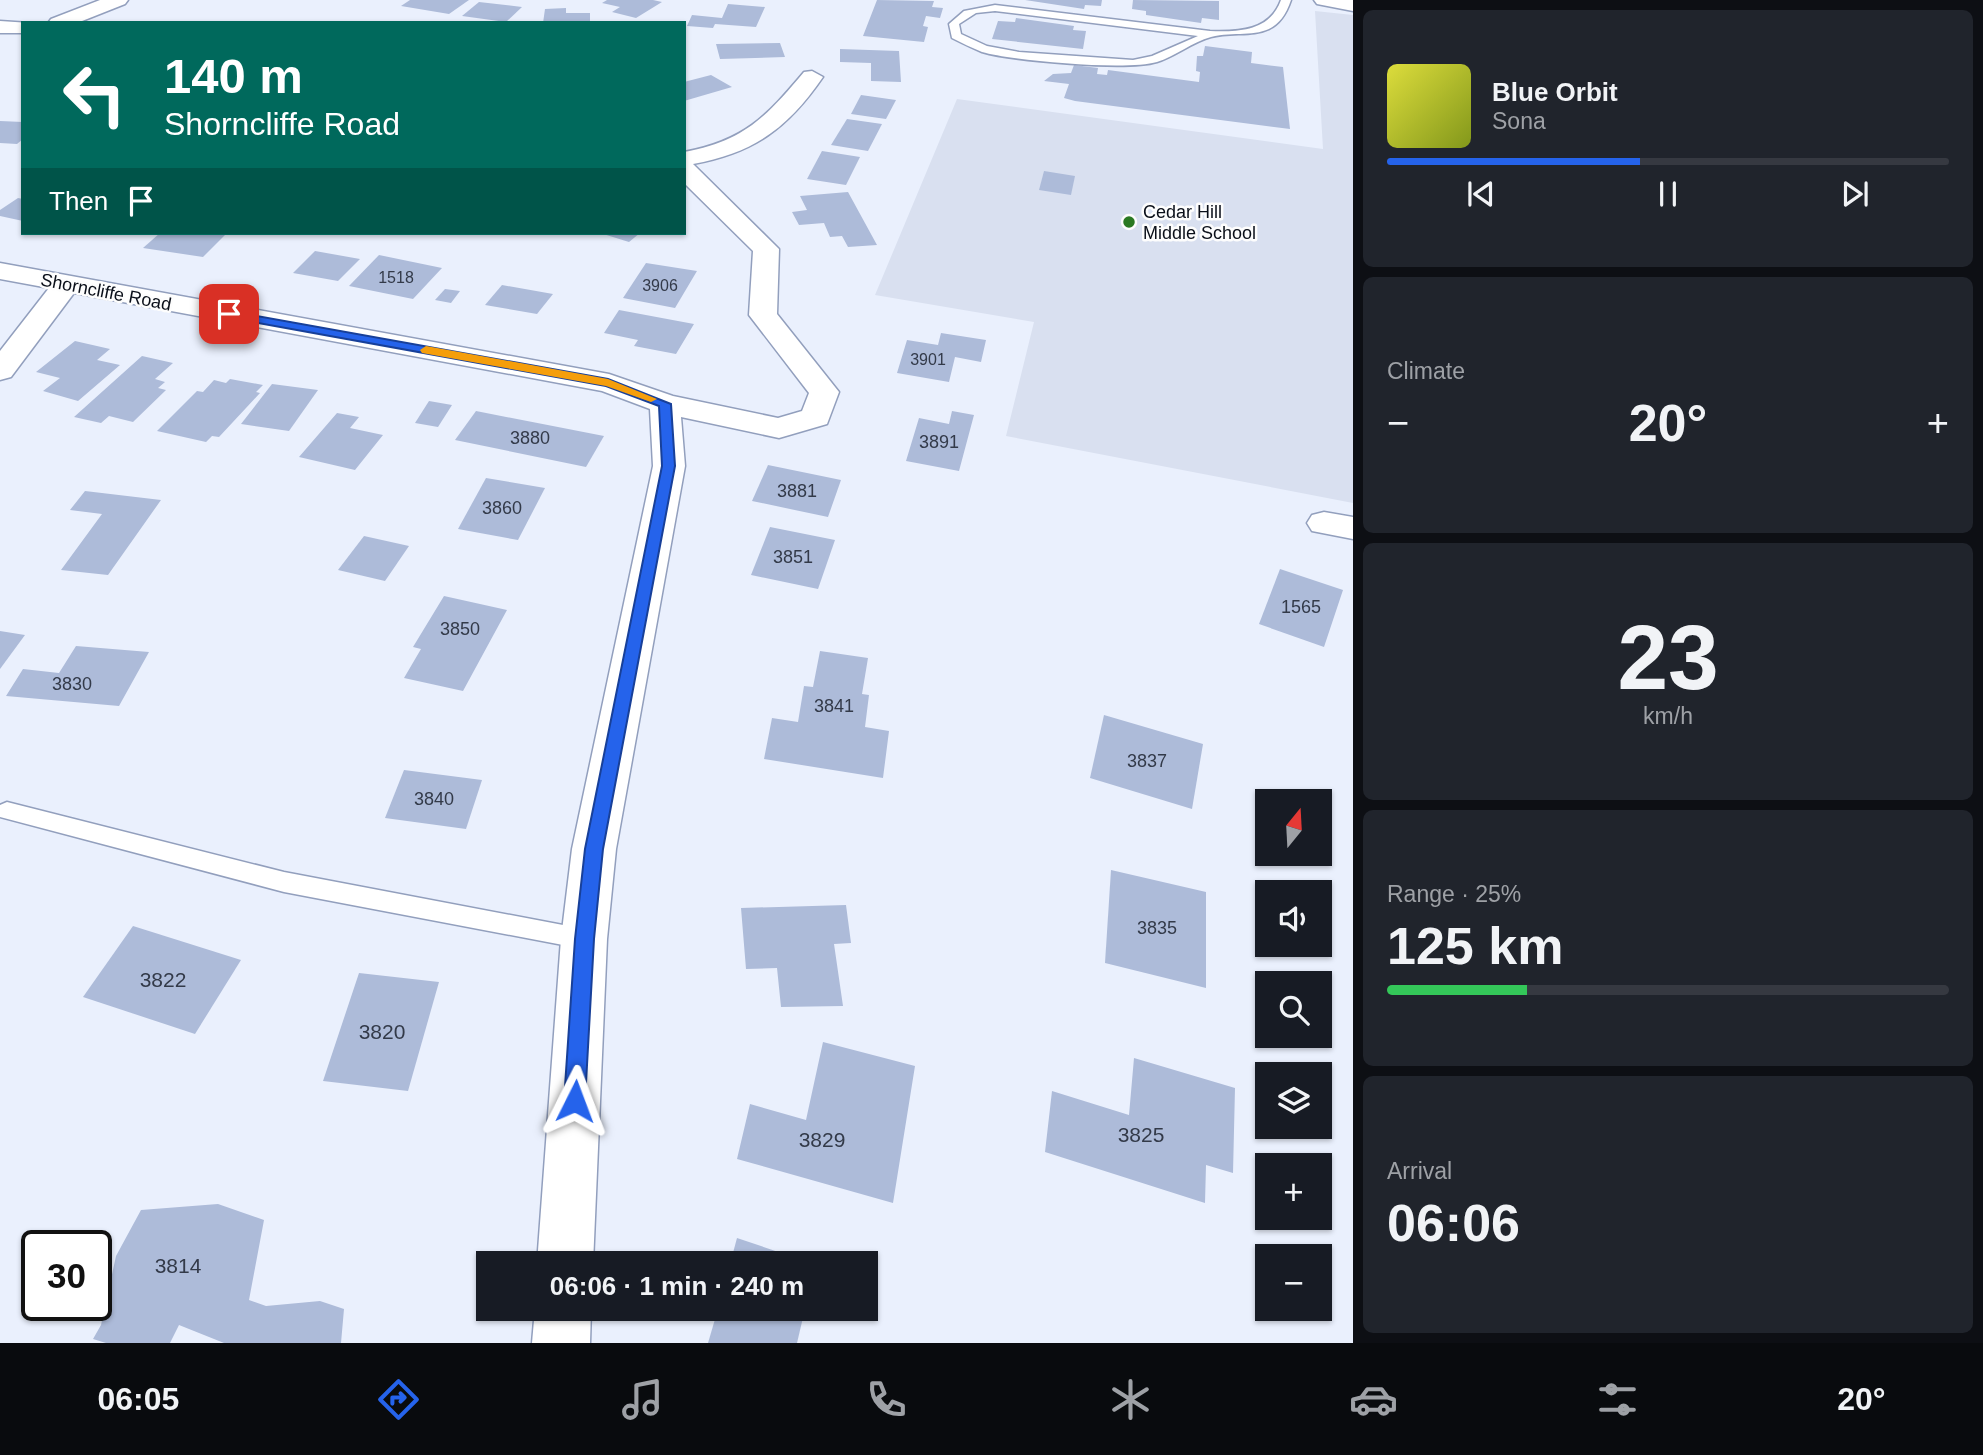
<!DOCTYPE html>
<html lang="en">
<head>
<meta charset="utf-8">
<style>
  body { margin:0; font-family:Arial,sans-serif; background:#20242c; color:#f1f3f6; height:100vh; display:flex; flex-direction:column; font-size:26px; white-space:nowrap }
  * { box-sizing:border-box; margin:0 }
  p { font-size:23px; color:#9ea1a6 }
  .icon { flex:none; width:38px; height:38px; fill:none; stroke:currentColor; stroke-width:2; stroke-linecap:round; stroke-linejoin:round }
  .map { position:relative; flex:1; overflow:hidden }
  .details { display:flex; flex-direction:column; gap:10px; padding:10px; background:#0d0f14; width:630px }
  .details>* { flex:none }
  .guide { position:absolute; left:21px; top:21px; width:665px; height:214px; border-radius:0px; box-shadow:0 2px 5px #0004; background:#00695c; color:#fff; overflow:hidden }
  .needle { width:46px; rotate:18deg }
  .fabs { position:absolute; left:1255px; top:789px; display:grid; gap:14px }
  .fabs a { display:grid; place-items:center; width:77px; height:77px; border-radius:0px; background:#171b24; box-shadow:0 2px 5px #0004; font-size:35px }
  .speed { position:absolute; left:21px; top:1230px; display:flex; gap:14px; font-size:35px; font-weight:700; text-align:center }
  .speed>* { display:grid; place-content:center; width:91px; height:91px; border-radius:50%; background:#171b24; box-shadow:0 2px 5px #0004; line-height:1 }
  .speed .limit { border:4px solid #111; border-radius:10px; background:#fff; color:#111 }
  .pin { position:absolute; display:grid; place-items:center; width:60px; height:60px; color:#fff; margin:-30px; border-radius:14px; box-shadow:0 4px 10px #0006 }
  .me { position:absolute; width:77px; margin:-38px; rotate:3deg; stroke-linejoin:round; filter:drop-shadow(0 0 5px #0008) }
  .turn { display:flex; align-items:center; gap:24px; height:147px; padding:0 28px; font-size:32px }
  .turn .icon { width:91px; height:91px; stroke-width:2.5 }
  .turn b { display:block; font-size:49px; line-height:60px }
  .then { display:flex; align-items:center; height:66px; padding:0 28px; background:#0003; gap:14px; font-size:26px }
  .big { font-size:52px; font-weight:700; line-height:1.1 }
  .details .widget { flex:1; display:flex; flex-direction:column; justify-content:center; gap:10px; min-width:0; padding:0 24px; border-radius:10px; background:#20242c }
  .details .dial { align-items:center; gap:0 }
  .dial b { font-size:91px; line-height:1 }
  .song { display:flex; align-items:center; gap:21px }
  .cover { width:84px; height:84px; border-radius:10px; background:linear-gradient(135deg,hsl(60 70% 55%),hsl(70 70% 35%)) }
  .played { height:7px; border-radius:4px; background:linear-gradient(90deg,#2563eb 45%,#363941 45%) }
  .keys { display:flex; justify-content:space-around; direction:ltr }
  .heat { display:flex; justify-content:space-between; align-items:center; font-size:38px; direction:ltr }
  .charge { height:10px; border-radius:5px; background:linear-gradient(90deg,#34c759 25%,#363941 0) }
  .trip { position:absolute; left:476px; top:1251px; width:402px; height:70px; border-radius:0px; background:#171b24; box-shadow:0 2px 5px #0004; font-weight:700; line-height:70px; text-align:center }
  .dock { display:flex; height:112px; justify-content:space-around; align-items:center; background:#090b0e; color:#9ea1a6 }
  .dock .icon { width:49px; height:49px }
  .dock .selected { color:#2563eb }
  .dock b { font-size:32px; color:#f1f3f6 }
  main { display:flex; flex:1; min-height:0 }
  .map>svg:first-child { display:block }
  .built { fill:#d9e0f0 }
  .building { fill:#adbbd9 }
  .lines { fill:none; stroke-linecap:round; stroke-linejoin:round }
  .service-casing { stroke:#929fbd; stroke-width:3 }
  .minor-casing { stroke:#929fbd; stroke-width:3 }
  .service { fill:#fff; fill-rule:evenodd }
  .minor { fill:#fff; fill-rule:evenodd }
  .route { fill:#2563eb; stroke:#184099; stroke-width:2 }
  .slow { fill:#f59e0b }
  .poi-dot { fill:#2a7922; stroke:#fdfdfd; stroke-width:2.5 }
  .labels { text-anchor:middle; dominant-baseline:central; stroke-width:5; stroke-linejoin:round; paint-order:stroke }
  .far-number-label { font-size:16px; fill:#333a49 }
  .far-poi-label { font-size:18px; fill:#0a0f19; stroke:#fdfdfd; text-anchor:start }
  .far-street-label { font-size:18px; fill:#0a0f19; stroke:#fdfdfd }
  .number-label { font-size:18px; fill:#333a49 }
  .near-number-label { font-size:21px; fill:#333a49 }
</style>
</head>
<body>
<main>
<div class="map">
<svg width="1353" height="1343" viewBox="0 0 1353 1343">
  <rect width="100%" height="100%" fill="#eaf0fd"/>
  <path class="built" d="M1315 11 1353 15V503L1006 436 1034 322 875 295 957 99 1323 149Z"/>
  <g class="building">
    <path d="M410 0H469L449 14 401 6Z"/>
    <path d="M607 0H653L662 2 636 18 612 12 620 7 602 3Z"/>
    <path d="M877 0 934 1 932 7 943 8 940 18 926 16 923 26 928 27 924 42 863 36Z"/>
    <path d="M1025 0H1102L1101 6 1085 5 1084 9Z"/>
    <path d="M1133 0 1219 1V20L1202 18 1201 23 1146 15V11L1132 9Z"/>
    <path d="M479 2 522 7 506 22 462 16Z"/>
    <path d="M728 4 765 7 756 27 715 24 713 28 687 26 692 15 722 18Z"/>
    <path d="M566 8V13H590V23H543L545 9Z"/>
    <path d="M1016 18 1074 26 1073 30 1086 31 1083 49 992 39 998 21 1015 22Z"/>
    <path d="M780 43 785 57 720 59 716 44Z"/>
    <path d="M1205 46 1252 52 1251 63 1283 67 1290 129 1075 101 1064 98 1069 84 1044 81 1053 74 1071 73 1074 65 1098 68 1097 74 1107 75 1108 70 1199 82 1200 72 1196 71 1197 56H1203Z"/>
    <path d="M840 49 899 51 901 82 871 81V63L840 62Z"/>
    <path d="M711 75 732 87 684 101V82Z"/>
    <path d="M861 95 896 100 886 119 851 114Z"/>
    <path d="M847 119 882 124 868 151 831 145Z"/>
    <path d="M0 121 23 122V139L17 144 0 143Z"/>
    <path d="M822 151 860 157 846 185 807 179Z"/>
    <path d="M1044 171 1075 176 1071 195 1039 190Z"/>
    <path d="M848 192 877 245 848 247 842 236 830 237 824 223 799 225 792 212 807 210 800 196Z"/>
    <path d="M18 198 23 199V221L0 216V210Z"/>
    <path d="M160 233H216L226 234 203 257 143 248Z"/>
    <path d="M600 233H640L629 242Z"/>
    <path d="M315 251 360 259 338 281 293 273Z"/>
    <path d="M379 255 442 268 413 299 349 286Z"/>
    <path d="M646 263 697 271 675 308 623 298Z"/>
    <path d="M502 285 553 294 537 314 485 305Z"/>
    <path d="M445 289 460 291 451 303 435 300Z"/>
    <path d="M619 310 694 324 676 354 634 346 638 340 604 333Z"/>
    <path d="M941 333 986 340 981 362 955 357 949 382 897 373 907 340 938 345Z"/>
    <path d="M75 341 110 349 97 360 120 365 78 401 43 391 60 378 36 372Z"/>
    <path d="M142 356 173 363 155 379 165 382 158 388 166 390 133 422 109 416 101 423 74 417Z"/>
    <path d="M230 379 263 385 256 392 260 393 219 437 212 436 206 442 157 431 197 391 203 392 214 380 226 383Z"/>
    <path d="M272 384 318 390 289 431 241 424Z"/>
    <path d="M429 401 452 405 438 427 415 423Z"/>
    <path d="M476 411 604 436 586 467 455 440Z"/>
    <path d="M952 411 974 415 959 471 906 461 919 418 949 424Z"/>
    <path d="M337 413 359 417 350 428 383 435 355 470 299 457Z"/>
    <path d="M768 465 841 480 828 517 752 501Z"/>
    <path d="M486 478 545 488 518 540 458 529Z"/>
    <path d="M85 491 161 500 108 575 61 570 102 514 70 510Z"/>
    <path d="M770 527 835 540 818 589 751 575Z"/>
    <path d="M364 536 409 546 385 581 338 570Z"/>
    <path d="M1280 569 1343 590 1324 647 1259 624Z"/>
    <path d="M444 596 507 610 463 691 404 678 421 649 413 647Z"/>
    <path d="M0 631 25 635 0 669Z"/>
    <path d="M76 646 149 652 119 706 6 696 23 669 59 673Z"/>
    <path d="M820 651 868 658 862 694 869 695 865 727 889 731 883 778 764 759 772 718 798 722 804 686 813 687Z"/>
    <path d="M1104 715 1203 744 1192 809 1090 778Z"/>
    <path d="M404 770 482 780 466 829 385 818Z"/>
    <path d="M1111 870 1206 892V988L1105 963Z"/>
    <path d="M846 905 851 943 834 944 843 1006 781 1007 777 968 746 969 741 908Z"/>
    <path d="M133 926 241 960 195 1034 83 997Z"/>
    <path d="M359 973 439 982 408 1091 323 1081Z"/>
    <path d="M823 1042 915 1066 893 1203 737 1159 750 1104 806 1120Z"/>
    <path d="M1134 1058 1235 1088 1233 1173 1206 1165 1205 1203 1045 1152 1052 1091 1129 1115Z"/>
    <path d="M218 1204 264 1220 249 1300 266 1306 320 1301 344 1309 341 1343H224L179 1325 170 1343H106L93 1339 101 1325 116 1256 141 1210Z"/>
    <path d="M737 1238 811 1263V1264H730Z"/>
    <path d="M718 1309H805L797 1343H708Z"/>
  </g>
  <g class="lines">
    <g class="service-casing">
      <g id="service">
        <path d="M1281 0H1291C1276 45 1245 29 1211 37 1192 42 1176 56 1157 62 1127 71 1013 61 982 52 972 48 962 43 952 38L949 24 964 11 995 5 1210 31C1239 32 1270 31 1281 0ZM995 11 1198 36 1152 56 1133 60 1019 52 987 46 961 34 959 24 976 13Z"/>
        <path d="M7 802 284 872 584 929 592 932 596 939 592 946 584 949 284 892 0 817V805Z"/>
      </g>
    </g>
    <g class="minor-casing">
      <g id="minor">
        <path d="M100 0H128L125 4 77 23H48L51 19Z"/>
        <path d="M1314 0H1353V11L1317 4Z"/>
        <path d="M0 21 30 23H23V33H0Z"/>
        <path d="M812 71 823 77C788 128 754 153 693 164L779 249 777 314 839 392 827 424 779 438 681 417 685 466 616 849 607 939 593 1264H537L561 939 572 849 653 466 650 409 602 391 74 293 11 377 0 380V351L49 288 0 279V263L609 374 673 396 778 418 802 411 809 393 749 315 753 251 684 183V152C744 141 766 117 804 72Z"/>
        <path d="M1324 512 1353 517V539L1312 531 1307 523 1312 515Z"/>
        <path d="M535 1309H591L590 1343H532Z"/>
      </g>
    </g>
    <use href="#service" class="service"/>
    <use href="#minor" class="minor"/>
  </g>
  <path class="route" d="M229 311 608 379 671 404 675 466 603 849 594 939 585 1101 582 1109 575 1112 567 1109 564 1101 575 939 585 849 662 466 659 406 606 386 225 317V312Z"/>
  <path class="slow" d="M426 346 608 379 657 399 651 402 606 386 422 353 420 350Z"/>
  <circle class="poi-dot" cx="1129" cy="222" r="7"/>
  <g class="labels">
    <g class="far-number-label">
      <text x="396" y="277">1518</text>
      <text x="660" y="285">3906</text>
      <text x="928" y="359">3901</text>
    </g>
    <g class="far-poi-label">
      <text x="1143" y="212">Cedar Hill<tspan x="1143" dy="21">Middle School</tspan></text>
    </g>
    <g class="far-street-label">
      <text transform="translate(106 292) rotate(11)">Shorncliffe Road</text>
    </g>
    <g class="number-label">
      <text x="530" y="438">3880</text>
      <text x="939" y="442">3891</text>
      <text x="797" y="491">3881</text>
      <text x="502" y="508">3860</text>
      <text x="793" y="557">3851</text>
      <text x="1301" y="607">1565</text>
      <text x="460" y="629">3850</text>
      <text x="72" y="684">3830</text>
      <text x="834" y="706">3841</text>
      <text x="1147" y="761">3837</text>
      <text x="434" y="799">3840</text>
      <text x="1157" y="928">3835</text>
    </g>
    <g class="near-number-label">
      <text x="163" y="979">3822</text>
      <text x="382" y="1031">3820</text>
      <text x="1141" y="1134">3825</text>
      <text x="822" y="1139">3829</text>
      <text x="178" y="1265">3814</text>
    </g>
  </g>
</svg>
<div class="fabs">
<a><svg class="needle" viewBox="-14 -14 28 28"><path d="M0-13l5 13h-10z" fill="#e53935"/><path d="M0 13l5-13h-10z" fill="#9ea1a6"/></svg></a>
<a><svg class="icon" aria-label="sound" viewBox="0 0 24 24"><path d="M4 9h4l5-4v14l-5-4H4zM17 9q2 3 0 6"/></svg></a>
<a><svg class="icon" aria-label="search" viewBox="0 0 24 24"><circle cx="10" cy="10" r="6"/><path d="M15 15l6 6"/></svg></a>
<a><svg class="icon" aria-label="layers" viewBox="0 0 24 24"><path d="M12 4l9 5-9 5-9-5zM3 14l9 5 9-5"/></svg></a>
<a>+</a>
<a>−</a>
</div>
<div class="speed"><div class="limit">30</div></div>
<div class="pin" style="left:229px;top:314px;background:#d93025"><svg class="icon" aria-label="arrive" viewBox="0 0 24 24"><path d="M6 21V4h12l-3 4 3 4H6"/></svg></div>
<svg class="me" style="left:575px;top:1101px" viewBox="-20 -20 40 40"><path d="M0-17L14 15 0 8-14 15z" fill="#2563eb" stroke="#fff" stroke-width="4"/></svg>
<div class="trip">06:06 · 1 min · 240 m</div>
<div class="guide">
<div class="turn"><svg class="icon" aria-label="left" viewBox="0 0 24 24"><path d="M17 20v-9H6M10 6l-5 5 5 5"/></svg><div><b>140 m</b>Shorncliffe Road</div></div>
<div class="then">Then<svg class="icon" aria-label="arrive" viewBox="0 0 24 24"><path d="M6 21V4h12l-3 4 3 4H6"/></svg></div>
</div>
</div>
<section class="details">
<div class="widget">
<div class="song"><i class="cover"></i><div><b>Blue Orbit</b><p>Sona</p></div></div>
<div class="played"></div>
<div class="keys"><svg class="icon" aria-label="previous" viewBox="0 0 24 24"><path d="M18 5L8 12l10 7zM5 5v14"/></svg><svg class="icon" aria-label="pause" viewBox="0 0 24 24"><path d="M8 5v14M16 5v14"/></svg><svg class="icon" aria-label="next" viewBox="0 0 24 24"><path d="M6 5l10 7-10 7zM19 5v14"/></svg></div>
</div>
<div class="widget"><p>Climate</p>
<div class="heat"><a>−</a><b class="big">20°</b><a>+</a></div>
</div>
<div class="widget dial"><b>23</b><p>km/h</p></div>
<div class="widget"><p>Range · 25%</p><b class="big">125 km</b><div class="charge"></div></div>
<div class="widget"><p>Arrival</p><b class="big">06:06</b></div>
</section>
</main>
<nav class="dock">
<b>06:05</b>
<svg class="icon selected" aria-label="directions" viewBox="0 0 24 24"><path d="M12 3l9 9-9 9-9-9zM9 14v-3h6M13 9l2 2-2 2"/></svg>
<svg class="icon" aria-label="music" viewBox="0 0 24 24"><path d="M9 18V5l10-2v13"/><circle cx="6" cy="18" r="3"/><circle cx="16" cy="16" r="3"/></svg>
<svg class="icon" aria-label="phone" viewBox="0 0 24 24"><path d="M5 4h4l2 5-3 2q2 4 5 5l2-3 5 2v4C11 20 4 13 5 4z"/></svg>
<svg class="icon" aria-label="climate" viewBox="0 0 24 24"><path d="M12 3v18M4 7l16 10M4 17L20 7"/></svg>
<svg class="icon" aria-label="car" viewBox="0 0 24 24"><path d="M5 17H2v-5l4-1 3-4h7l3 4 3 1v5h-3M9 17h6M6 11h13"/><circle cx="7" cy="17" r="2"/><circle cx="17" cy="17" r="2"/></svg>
<svg class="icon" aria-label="filters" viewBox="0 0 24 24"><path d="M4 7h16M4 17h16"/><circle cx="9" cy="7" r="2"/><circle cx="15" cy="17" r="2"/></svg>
<b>20°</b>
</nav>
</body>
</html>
